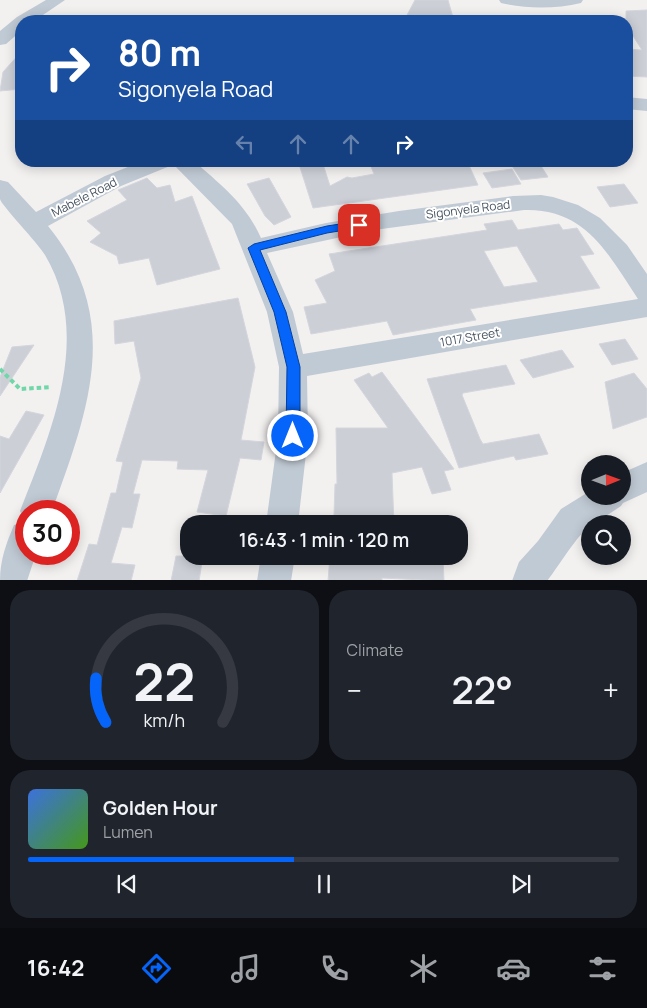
<!DOCTYPE html>
<html lang="en">
<head>
<meta charset="utf-8">
<style>
  body { margin:0; font-family:Manrope,sans-serif; background:#20242c; color:#f1f3f6; height:100vh; display:flex; flex-direction:column; font-size:19px; white-space:nowrap }
  * { box-sizing:border-box; margin:0 }
  p { font-size:16px; color:#9ea1a6 }
  .icon { flex:none; width:28px; height:28px; fill:none; stroke:currentColor; stroke-width:2; stroke-linecap:round; stroke-linejoin:round }
  .map { position:relative; height:580px; overflow:hidden }
  .side { display:flex; flex-direction:column; gap:10px; padding:10px; background:#0d0f14; flex:1 }
  .side>* { flex:none }
  .banner { position:absolute; left:15px; top:15px; width:618px; height:152px; border-radius:20px; box-shadow:0 2px 12px #0003; background:#1a4fa0; color:#fff; overflow:hidden }
  .needle { width:32px; rotate:89deg }
  .buttons { position:absolute; left:581px; top:455px; display:grid; gap:10px }
  .buttons a { display:grid; place-items:center; width:50px; height:50px; border-radius:50%; background:#171b24; box-shadow:0 2px 12px #0003; font-size:25px }
  .speed { position:absolute; left:15px; top:500px; display:flex; gap:10px; font-size:25px; font-weight:700; text-align:center }
  .speed>* { display:grid; place-content:center; width:65px; height:65px; border-radius:50%; background:#171b24; box-shadow:0 2px 12px #0003; line-height:1 }
  .speed .limit { border:8px solid #d22; background:#fff; color:#111 }
  .pin { position:absolute; display:grid; place-items:center; width:42px; height:42px; color:#fff; margin:-21px; border-radius:10px; box-shadow:0 2px 8px #0006 }
  .me { position:absolute; width:55px; margin:-28px; rotate:0deg; stroke-linejoin:round; filter:drop-shadow(0 0 4px #0008) }
  .turn { display:flex; align-items:center; gap:18px; height:105px; padding:0 20px; font-size:22px }
  .turn .icon { width:65px; height:65px; stroke-width:2.5 }
  .turn b { display:block; font-size:35px; line-height:42px }
  .lanes { display:flex; align-items:center; height:48px; padding:0 20px; background:#0003; justify-content:center; gap:25px; direction:ltr }
  .lanes .off { opacity:.35 }
  .big { font-size:38px; font-weight:600; line-height:1.1 }
  .side .widget { flex:1; display:flex; flex-direction:column; justify-content:center; gap:8px; min-width:0; padding:0 18px; border-radius:20px; background:#20242c }
  .side .dial { align-items:center; gap:0 }
  .dial svg { height:130px; overflow:visible; fill:none; stroke:#363941; stroke-width:7; stroke-linecap:round; text-anchor:middle }
  .dial text { fill:#f1f3f6; stroke:none }
  .song { display:flex; align-items:center; gap:15px }
  .cover { width:60px; height:60px; border-radius:8px; background:linear-gradient(135deg,hsl(220 70% 55%),hsl(100 70% 35%)) }
  .played { height:5px; border-radius:2px; background:linear-gradient(90deg,#0564f9 45%,#363941 45%) }
  .keys { display:flex; justify-content:space-around; direction:ltr }
  .heat { display:flex; justify-content:space-between; align-items:center; font-size:28px; direction:ltr }
  .side .tiles { flex:1; display:grid; gap:10px; grid-template-columns:1fr 1fr }
  .widget:last-child { grid-column:span 2 }
  .trip { position:absolute; left:180px; top:515px; width:288px; height:50px; border-radius:20px; background:#171b24; box-shadow:0 2px 12px #0003; font-weight:600; line-height:50px; text-align:center }
  .tab-bar { display:flex; height:80px; justify-content:space-around; align-items:center; background:#090b0e; color:#9ea1a6 }
  .tab-bar .icon { width:35px; height:35px }
  .tab-bar .active { color:#0564f9 }
  .tab-bar b { font-size:22px; color:#f1f3f6 }
  .map>svg:first-child { display:block }
  .building { fill:#cccfd6; stroke:#d4d6dd; fill-rule:evenodd }
  .lines { fill:none; stroke-linecap:round; stroke-linejoin:round }
  .path { stroke:#6fd7a8; stroke-width:4; stroke-dasharray:4.5 3; stroke-linecap:butt }
  .street { fill:#c0cad4; fill-rule:evenodd }
  .route { fill:#0564f9; stroke:#0341a2 }
  .labels { text-anchor:middle; dominant-baseline:central; stroke-width:4; stroke-linejoin:round; paint-order:stroke }
  .street-label { font-size:12px; fill:#465360; stroke:#fff }
</style>
</head>
<body>
<div class="map">
<svg width="647" height="581" viewBox="0 0 647 581">
  <rect width="100%" height="100%" fill="#f3f0f0"/>
  <g class="building">
    <path d="M415 0H448L454 21 406 17Z"/>
    <path d="M647 10V77L626 76V49L642 50 626 25V11Z"/>
    <path d="M21 52V89L0 91 3 72Z"/>
    <path d="M298 161H322L330 186 347 177 352 178 374 174 370 164 387 161H467L478 185 313 208Z"/>
    <path d="M509 161H538L548 177 521 180Z"/>
    <path d="M512 169 521 184 492 188 483 173Z"/>
    <path d="M147 178 157 188 170 185 175 202 192 196 220 269 157 285 149 258 119 264 117 256 90 242 101 233 87 221 127 200 118 190Z"/>
    <path d="M269 178 291 217 274 225 265 216 247 184Z"/>
    <path d="M624 184 638 203 610 207 597 187Z"/>
    <path d="M512 220 518 230 559 224 563 230 577 228 594 254 580 256 600 288 470 309 476 320 393 335 387 321 311 334 304 307 327 303 315 280 335 271 329 254 487 230 484 224ZM517 246 538 282 504 287 484 251Z"/>
    <path d="M238 298 255 367 241 440 264 442 261 460 240 458 226 516 197 512 208 470 177 469 178 461 142 460 133 494H140L132 528 122 527 111 563 135 565 131 581H77L89 544 97 545 111 493H116L123 462 116 461 141 378 134 341 115 344 114 321Z"/>
    <path d="M625 339 638 359 612 365 599 344Z"/>
    <path d="M34 345 0 396V377L12 347Z"/>
    <path d="M562 350 574 367 533 378 520 360Z"/>
    <path d="M506 365 515 384 463 393 462 395 480 439 483 444 539 434 548 454 516 460 514 456 459 468 427 379Z"/>
    <path d="M382 372 454 469 444 471 451 490 432 494 422 467 392 473 394 524H339V515H334L335 484H337L336 428H388L354 380 369 373 372 377Z"/>
    <path d="M634 373 647 389V417L613 429 605 382Z"/>
    <path d="M26 411 44 415 0 493V436L9 439Z"/>
    <path d="M176 556H203L199 581H171Z"/>
    <path d="M330 556 385 558V556H443L444 581 382 578V581H328Z"/>
  </g>
  <g class="lines">
    <path class="path" d="M0 369 20 389 51 387"/>
    <g class="street">
      <path d="M46 0H65L34 21H21V31L6 44 0 45V31L17 17Z"/>
      <path d="M499 0H583L581 3C556 9 526 9 501 3Z"/>
      <path d="M626 97 647 99V111L626 109Z"/>
      <path d="M143 161H194C221 185 246 204 261 238L326 223 399 211 513 196 541 195 553 197 578 205 600 218 627 245 647 274V317L307 376 308 436 298 524H266L278 436 279 367 267 312 232 224 172 163 170 166 121 186 48 226C124 319 88 411 52 511H26V554H36L27 581H0C0 560 6 544 14 525L25 521 20 511C51 432 93 336 45 255 38 243 1 205 0 199 0 193 0 186 0 180L8 182 36 212 105 176ZM524 210C586 208 608 254 638 299L303 354 293 312 267 253 374 230Z"/>
      <path d="M647 462V492L623 503 621 506 594 524H590V526C577 535 559 566 547 581H512L519 562 538 541 561 509 590 491V496H622V473Z"/>
      <path d="M261 556H295L291 581H257Z"/>
    </g>
  </g>
  <path class="route" d="M359 221 364 225 363 227 327 233 260 250 286 312 300 367V436L298 440 293 442 288 440 286 436 287 367 274 312 248 248 254 244 327 226Z"/>
  <g class="labels">
    <g class="street-label">
      <text transform="translate(84 197) rotate(-27)">Mabele Road</text>
      <text transform="translate(468 209) rotate(-7)">Sigonyela Road</text>
      <text transform="translate(470 337) rotate(-10)">1017 Street</text>
    </g>
  </g>
</svg>
<div class="buttons">
<a><svg class="needle" viewBox="-14 -14 28 28"><path d="M0-13l5 13h-10z" fill="#e53935"/><path d="M0 13l5-13h-10z" fill="#9ea1a6"/></svg></a>
<a><svg class="icon" aria-label="search" viewBox="0 0 24 24"><circle cx="10" cy="10" r="6"/><path d="M15 15l6 6"/></svg></a>
</div>
<div class="speed"><div class="limit">30</div></div>
<div class="pin" style="left:359px;top:225px;background:#d93025"><svg class="icon" aria-label="arrive" viewBox="0 0 24 24"><path d="M6 21V4h12l-3 4 3 4H6"/></svg></div>
<svg class="me" style="left:293px;top:436px" viewBox="-20 -20 40 40"><circle r="17" fill="#0564f9" stroke="#fff" stroke-width="3"/><path d="M0-11L8 9 0 5-8 9z" fill="#fff"/></svg>
<div class="trip">16:43 · 1 min · 120 m</div>
<div class="banner">
<div class="turn"><svg class="icon" aria-label="right" viewBox="0 0 24 24"><path d="M7 20v-9h11M14 6l5 5-5 5"/></svg><div><b>80 m</b>Sigonyela Road</div></div>
<div class="lanes"><svg class="icon off" aria-label="left" viewBox="0 0 24 24"><path d="M17 20v-9H6M10 6l-5 5 5 5"/></svg><svg class="icon off" aria-label="ahead" viewBox="0 0 24 24"><path d="M12 20V5M6 11l6-6 6 6"/></svg><svg class="icon off" aria-label="ahead" viewBox="0 0 24 24"><path d="M12 20V5M6 11l6-6 6 6"/></svg><svg class="icon" aria-label="right" viewBox="0 0 24 24"><path d="M7 20v-9h11M14 6l5 5-5 5"/></svg></div>
</div>
</div>
<section class="side">
<div class="tiles">
<div class="widget dial"><svg viewBox="0 0 100 80">
<path d="M14 69A42 42 0 1 1 86 69"/>
<path d="M14 69A42 42 0 0 1 8 42" stroke="#0564f9"/>
<text x="50" y="56" font-size="32" font-weight="700">22</text>
<text x="50" y="72" font-size="11">km/h</text>
</svg></div>
<div class="widget"><p>Climate</p>
<div class="heat"><a>−</a><b class="big">22°</b><a>+</a></div>
</div>
<div class="widget">
<div class="song"><i class="cover"></i><div><b>Golden Hour</b><p>Lumen</p></div></div>
<div class="played"></div>
<div class="keys"><svg class="icon" aria-label="previous" viewBox="0 0 24 24"><path d="M18 5L8 12l10 7zM5 5v14"/></svg><svg class="icon" aria-label="pause" viewBox="0 0 24 24"><path d="M8 5v14M16 5v14"/></svg><svg class="icon" aria-label="next" viewBox="0 0 24 24"><path d="M6 5l10 7-10 7zM19 5v14"/></svg></div>
</div>
</div>
</section>
<nav class="tab-bar">
<b>16:42</b>
<svg class="icon active" aria-label="directions" viewBox="0 0 24 24"><path d="M12 3l9 9-9 9-9-9zM9 14v-3h6M13 9l2 2-2 2"/></svg>
<svg class="icon" aria-label="music" viewBox="0 0 24 24"><path d="M9 18V5l10-2v13"/><circle cx="6" cy="18" r="3"/><circle cx="16" cy="16" r="3"/></svg>
<svg class="icon" aria-label="phone" viewBox="0 0 24 24"><path d="M5 4h4l2 5-3 2q2 4 5 5l2-3 5 2v4C11 20 4 13 5 4z"/></svg>
<svg class="icon" aria-label="climate" viewBox="0 0 24 24"><path d="M12 3v18M4 7l16 10M4 17L20 7"/></svg>
<svg class="icon" aria-label="car" viewBox="0 0 24 24"><path d="M5 17H2v-5l4-1 3-4h7l3 4 3 1v5h-3M9 17h6M6 11h13"/><circle cx="7" cy="17" r="2"/><circle cx="17" cy="17" r="2"/></svg>
<svg class="icon" aria-label="filters" viewBox="0 0 24 24"><path d="M4 7h16M4 17h16"/><circle cx="9" cy="7" r="2"/><circle cx="15" cy="17" r="2"/></svg>
</nav>
</body>
</html>
